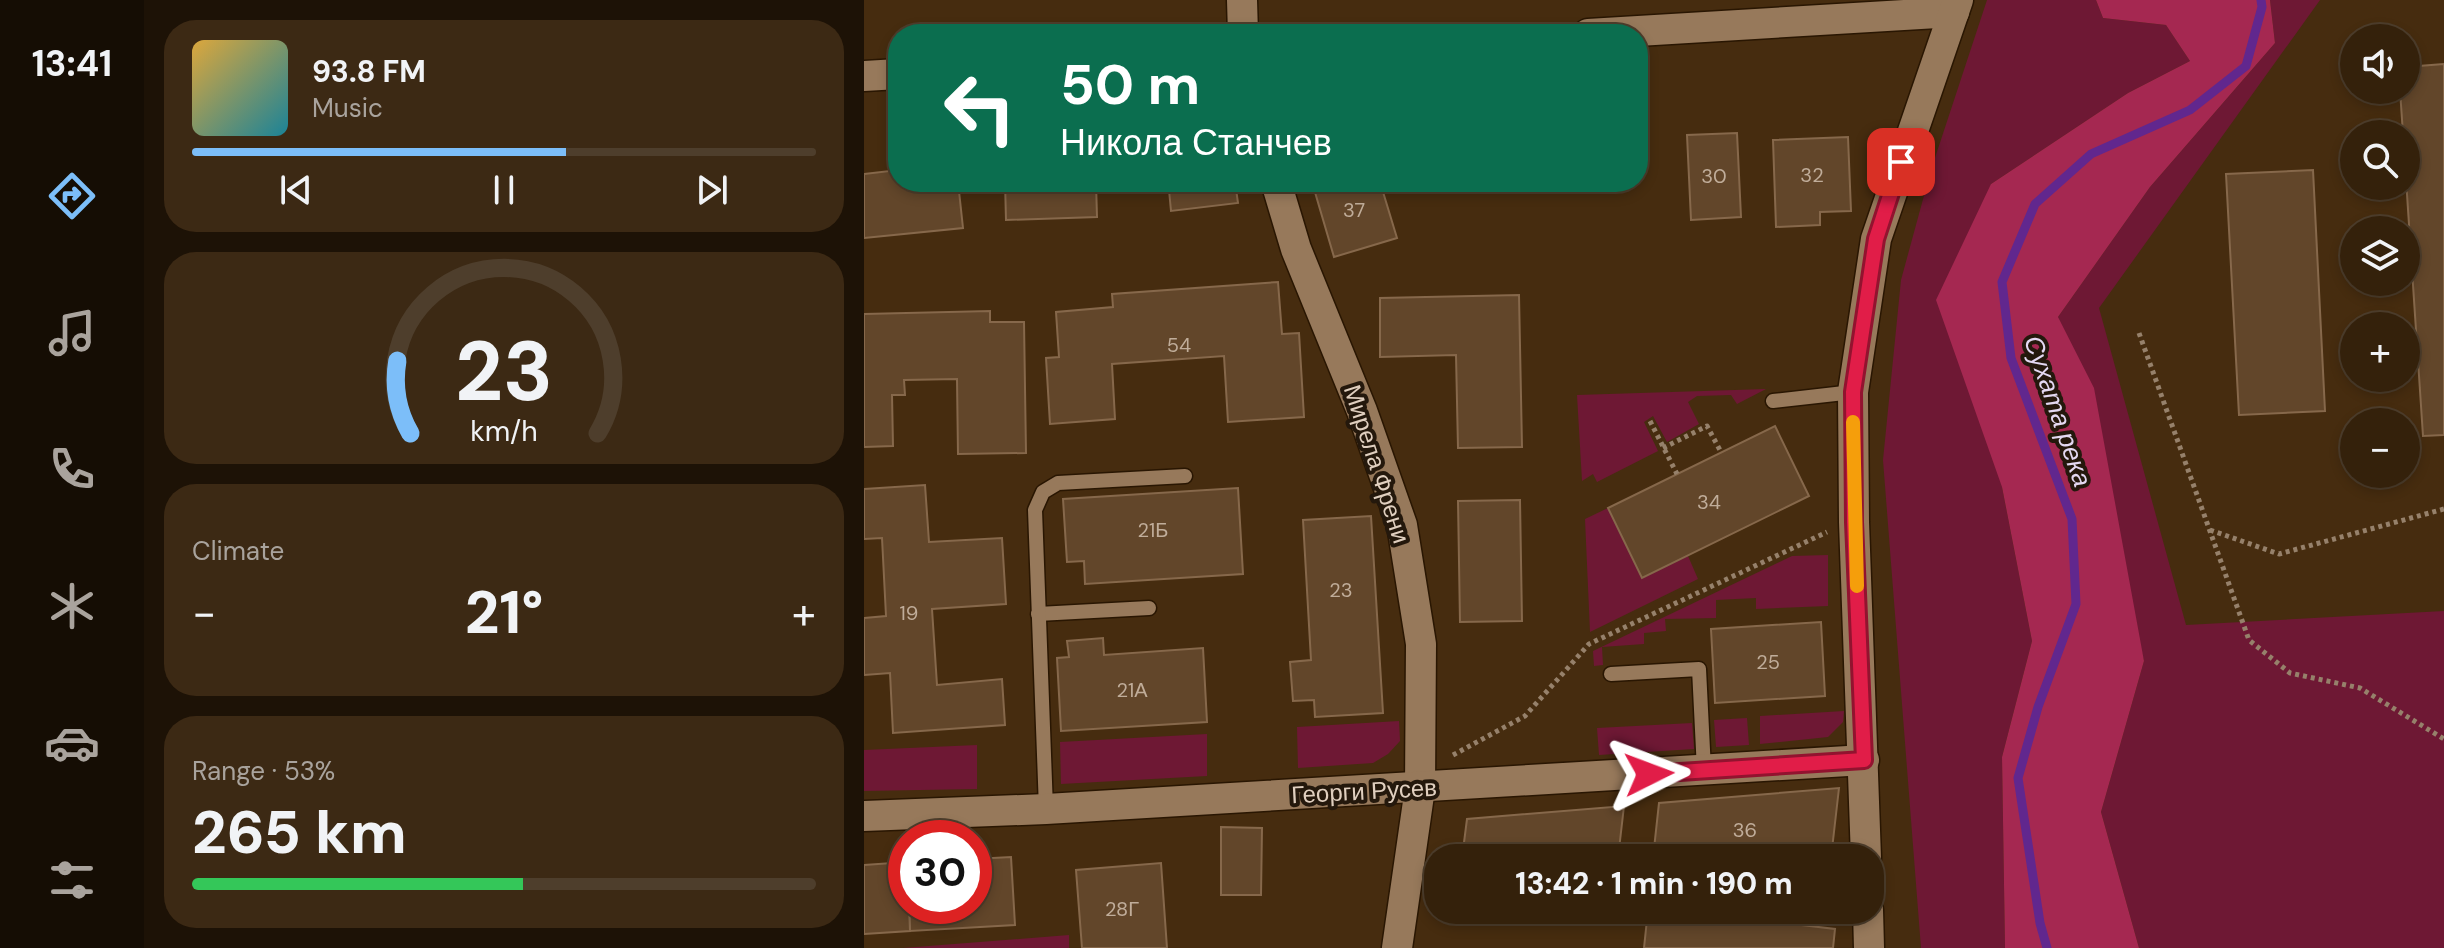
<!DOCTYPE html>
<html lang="en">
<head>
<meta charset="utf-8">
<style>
  body { margin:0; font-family:"DM Sans",sans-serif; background:#3c2914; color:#f1f3f6; height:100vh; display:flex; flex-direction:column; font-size:30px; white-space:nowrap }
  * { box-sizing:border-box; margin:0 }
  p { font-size:26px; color:#a9a39d }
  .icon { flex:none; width:44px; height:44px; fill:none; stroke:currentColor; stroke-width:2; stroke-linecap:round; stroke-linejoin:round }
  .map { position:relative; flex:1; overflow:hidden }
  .drawer { display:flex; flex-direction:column; gap:20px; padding:20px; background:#1d1206; width:720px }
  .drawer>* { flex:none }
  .top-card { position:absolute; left:24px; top:24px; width:760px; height:168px; border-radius:32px; box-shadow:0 4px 12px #0003,0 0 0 2px #4e3e2c; background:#0b6e4f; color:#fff; overflow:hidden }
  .fabs { position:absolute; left:1476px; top:24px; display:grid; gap:16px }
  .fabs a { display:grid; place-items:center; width:80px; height:80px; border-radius:50%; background:#34210b; box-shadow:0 4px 12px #0003,0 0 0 2px #4e3e2c; font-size:40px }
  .speed { position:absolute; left:24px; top:820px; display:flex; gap:16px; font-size:40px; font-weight:700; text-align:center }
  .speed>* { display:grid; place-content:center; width:104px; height:104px; border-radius:50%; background:#34210b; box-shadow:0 4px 12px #0003,0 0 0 2px #4e3e2c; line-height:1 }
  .speed .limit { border:12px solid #d22; background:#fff; color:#111 }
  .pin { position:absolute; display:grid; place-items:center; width:68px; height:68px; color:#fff; margin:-34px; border-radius:16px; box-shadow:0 4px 12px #0006 }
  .me { position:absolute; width:88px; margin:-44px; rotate:87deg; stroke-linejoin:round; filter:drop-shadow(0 0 6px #0008) }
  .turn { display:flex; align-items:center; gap:28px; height:168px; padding:0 40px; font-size:36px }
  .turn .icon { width:104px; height:104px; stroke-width:2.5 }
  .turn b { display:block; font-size:56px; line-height:68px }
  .big { font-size:60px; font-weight:800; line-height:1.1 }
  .drawer .widget { flex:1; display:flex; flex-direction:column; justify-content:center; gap:12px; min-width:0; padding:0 28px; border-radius:32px; background:#3c2914 }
  .drawer .dial { align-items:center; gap:0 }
  .dial svg { height:208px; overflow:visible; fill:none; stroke:#4e3e2c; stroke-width:7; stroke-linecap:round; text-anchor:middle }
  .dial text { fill:#f1f3f6; stroke:none }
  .song { display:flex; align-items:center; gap:24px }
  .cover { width:96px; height:96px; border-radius:12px; background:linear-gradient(135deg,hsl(40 70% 55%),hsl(190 70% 35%)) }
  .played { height:8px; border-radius:4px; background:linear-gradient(90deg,#7cbef9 60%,#4e3e2c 60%) }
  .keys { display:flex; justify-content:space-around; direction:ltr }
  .heat { display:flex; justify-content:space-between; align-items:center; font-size:44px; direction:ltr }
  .charge { height:12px; border-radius:6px; background:linear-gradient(90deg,#34c759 53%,#4e3e2c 0) }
  .trip { position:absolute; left:560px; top:844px; width:460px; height:80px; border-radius:32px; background:#34210b; box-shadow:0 4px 12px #0003,0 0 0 2px #4e3e2c; font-weight:800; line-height:80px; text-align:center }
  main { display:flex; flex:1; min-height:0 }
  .tabs { display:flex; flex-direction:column; width:144px; justify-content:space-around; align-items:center; background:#150d04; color:#a9a39d }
  .tabs .icon { width:56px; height:56px }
  .tabs .selected { color:#7cbef9 }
  .tabs b { font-size:36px; color:#f1f3f6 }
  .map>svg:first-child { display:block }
  .green { fill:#6e1834 }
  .forest { fill:#a52851 }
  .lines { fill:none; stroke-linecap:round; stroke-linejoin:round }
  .stream { stroke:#61278e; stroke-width:9 }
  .building { fill:#62462a; stroke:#86684b; stroke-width:2 }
  .lane-casing { stroke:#291602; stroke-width:17 }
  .street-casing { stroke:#291602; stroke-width:33 }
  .path { stroke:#96816b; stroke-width:5; stroke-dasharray:4 4; stroke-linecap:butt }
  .lane { stroke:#97795b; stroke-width:14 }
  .street { stroke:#97795b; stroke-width:30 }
  .route-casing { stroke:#92132f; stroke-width:20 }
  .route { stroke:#e11d48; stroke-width:14 }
  .slow { stroke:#f59e0b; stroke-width:14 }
  .labels { text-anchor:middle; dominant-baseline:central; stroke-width:8; stroke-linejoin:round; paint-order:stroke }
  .number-label { font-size:20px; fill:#c0ad9a }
  .street-label { font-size:24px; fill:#e0cfbf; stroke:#24180c }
  .water-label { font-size:26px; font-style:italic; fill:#e4d8f2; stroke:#24180c }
</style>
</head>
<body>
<main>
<nav class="tabs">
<b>13:41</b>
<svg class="icon selected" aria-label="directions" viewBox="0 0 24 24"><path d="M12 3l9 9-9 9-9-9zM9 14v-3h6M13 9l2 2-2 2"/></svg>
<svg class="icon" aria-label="music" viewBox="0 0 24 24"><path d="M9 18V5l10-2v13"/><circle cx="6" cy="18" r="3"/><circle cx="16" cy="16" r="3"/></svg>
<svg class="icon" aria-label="phone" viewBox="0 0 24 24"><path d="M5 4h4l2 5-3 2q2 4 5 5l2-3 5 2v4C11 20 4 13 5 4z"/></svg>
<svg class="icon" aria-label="climate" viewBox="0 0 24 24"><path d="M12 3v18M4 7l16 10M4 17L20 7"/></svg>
<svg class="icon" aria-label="car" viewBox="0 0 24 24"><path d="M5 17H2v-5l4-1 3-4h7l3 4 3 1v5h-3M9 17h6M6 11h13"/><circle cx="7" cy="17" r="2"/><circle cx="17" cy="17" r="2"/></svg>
<svg class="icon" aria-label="filters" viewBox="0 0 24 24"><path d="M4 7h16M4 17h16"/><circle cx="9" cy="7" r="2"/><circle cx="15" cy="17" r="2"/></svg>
</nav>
<section class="drawer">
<div class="widget">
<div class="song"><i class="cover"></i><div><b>93.8 FM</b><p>Music</p></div></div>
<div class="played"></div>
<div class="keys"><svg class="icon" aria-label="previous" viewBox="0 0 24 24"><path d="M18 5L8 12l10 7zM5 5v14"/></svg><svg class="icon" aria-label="pause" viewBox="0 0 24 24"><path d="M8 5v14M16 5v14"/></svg><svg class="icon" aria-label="next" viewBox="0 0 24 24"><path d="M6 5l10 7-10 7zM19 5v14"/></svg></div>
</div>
<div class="widget dial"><svg viewBox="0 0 100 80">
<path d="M14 69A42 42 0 1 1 86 69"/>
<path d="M14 69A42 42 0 0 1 9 41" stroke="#7cbef9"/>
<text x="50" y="56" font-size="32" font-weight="700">23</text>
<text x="50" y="72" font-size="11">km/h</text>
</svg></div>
<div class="widget"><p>Climate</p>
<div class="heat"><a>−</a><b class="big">21°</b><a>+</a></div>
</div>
<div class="widget"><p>Range · 53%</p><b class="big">265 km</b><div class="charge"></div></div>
</section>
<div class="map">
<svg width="1580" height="948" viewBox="0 0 1580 948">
  <rect width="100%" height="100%" fill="#462c0f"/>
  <g class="green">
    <path d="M1123 0H1232L1239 18 1302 25 1326 61 1264 93 1127 184 1138 487 1168 641 1138 757 1141 948H1057L1019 460 1037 280 1067 170Z"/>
    <path d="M1406 0H1456L1235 308 1322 625 1580 611V948H1275L1237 812 1280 661 1194 317 1286 187 1411 43Z"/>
    <path d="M902 389 873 404 867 395 833 396 824 402 835 424 803 442 789 416 780 422 794 451 733 482 729 474 718 481 713 395Z"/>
    <path d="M744 508 778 578 824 556 834 579 726 632 721 519Z"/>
    <path d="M964 555V606L892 609V598L852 600V618L801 619 802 631 780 633V644L738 647 739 665 730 666 729 651 928 556Z"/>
    <path d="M980 711 979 722 964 737 896 744V716Z"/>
    <path d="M883 718 885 745 852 747 850 720Z"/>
    <path d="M535 721 536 741 524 754 509 763 434 768 433 727Z"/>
    <path d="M828 723 830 749 735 755 733 728Z"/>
    <path d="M343 734V776L197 784 196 742Z"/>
    <path d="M113 745V789L0 791V750Z"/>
    <path d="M205 935V948H39Z"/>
  </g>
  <path class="forest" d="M1232 0H1406L1411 43 1286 187 1194 317 1230 388 1280 661 1237 812 1275 948H1141L1138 757 1168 641 1138 487 1072 300 1127 184 1264 93 1326 61 1302 25 1239 18Z"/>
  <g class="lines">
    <path class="stream" d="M1183 948 1176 923 1154 778 1174 707 1212 604 1208 519 1147 358 1138 282 1171 204 1227 154 1326 110 1382 66 1398 7 1397 0"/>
  </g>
  <g class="building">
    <path d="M1580 64V435L1559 436 1542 179V134H1539L1536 90H1542V67Z"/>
    <path d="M873 133 877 217 827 220 823 135Z"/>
    <path d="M984 137 987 211 956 212V225L912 227 909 140Z"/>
    <path d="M34 170V182H94L99 228 0 238V174Z"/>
    <path d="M1449 170 1461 411 1375 415 1362 174Z"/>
    <path d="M141 182H232L233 217 142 220Z"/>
    <path d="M283 182H371L374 203 307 211 305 190 284 192Z"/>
    <path d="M448 182H516L533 238 470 257Z"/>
    <path d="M414 282 418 334 435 333 440 417 364 422 360 356 248 364 251 419 186 424 182 358 195 357 192 312 249 307 248 294Z"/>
    <path d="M655 295 658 447 594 448 592 355 516 357V298Z"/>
    <path d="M126 311V322H160L162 453 94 454 93 379 40 380 41 395H28L29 446 0 447V314Z"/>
    <path d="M911 426 945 496 778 578 744 508Z"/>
    <path d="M61 485 65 542 138 538 142 604 68 609 73 685 138 679 141 725 29 733 26 673 0 675V618L22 616 18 538 0 539V489Z"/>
    <path d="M374 488 379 574 221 584 220 561 203 562 199 499Z"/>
    <path d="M656 500 658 621 596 622 594 501Z"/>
    <path d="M507 516 519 713 451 717 450 700 429 701 426 662 447 660 439 520Z"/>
    <path d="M957 622 961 696 851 703 847 629Z"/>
    <path d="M239 638 240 655 339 648 343 722 197 731 193 658 205 657 203 641Z"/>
    <path d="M975 788 967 858H789L795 803Z"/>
    <path d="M760 806 754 858H598L603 819Z"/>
    <path d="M357 827 398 828 397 895H357Z"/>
    <path d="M147 857 151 925 46 931 45 906H110V859Z"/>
    <path d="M42 862V906H45L46 931 0 934V865Z"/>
    <path d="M297 863 303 948H218L212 870Z"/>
    <path d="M784 910 863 916 864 910H914L912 922 971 929 969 948H780Z"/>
  </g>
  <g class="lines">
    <g class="lane-casing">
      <g id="lane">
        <path d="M909 401 989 392"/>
        <path d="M174 614 285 608"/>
        <path d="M747 674 835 669 840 770"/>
        <path d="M182 809 171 510 179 492 194 483 321 476"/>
      </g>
    </g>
    <g class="street-casing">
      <g id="street">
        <path d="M378 0 379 34"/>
        <path d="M724 34 1090 12"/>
        <path d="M0 76 34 74"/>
        <path d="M412 182 432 249 498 411 538 525 557 644 556 788 533 948"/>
        <path d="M0 816 182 809 1000 760"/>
        <path d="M1002 858 990 522 989 392 1012 239 1094 0"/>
        <path d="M1004 910 1005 948"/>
      </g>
    </g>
    <g class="path">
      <path d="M1275 333 1385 640 1426 673 1496 688 1580 739"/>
      <path d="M786 421 813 474"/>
      <path d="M799 448 843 426 857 452"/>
      <path d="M1346 530 1415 554 1580 509"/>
      <path d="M589 755 661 716 725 644 963 532"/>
    </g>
    <use href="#lane" class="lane"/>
    <use href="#street" class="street"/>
  </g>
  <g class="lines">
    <g class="route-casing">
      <path id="route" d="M785 774 1000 760 990 522 989 392 1012 239 1037 162"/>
    </g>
    <use href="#route" class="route"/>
    <path class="slow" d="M989 422 993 586"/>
  </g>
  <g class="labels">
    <g class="number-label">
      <text x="948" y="175">32</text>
      <text x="850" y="176">30</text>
      <text x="490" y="210">37</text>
      <text x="315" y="345">54</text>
      <text x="845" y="502">34</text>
      <text x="289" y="530">21Б</text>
      <text x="477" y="590">23</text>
      <text x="45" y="613">19</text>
      <text x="904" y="662">25</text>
      <text x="268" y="690">21А</text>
      <text x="881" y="830">36</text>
      <text x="258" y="909">28Г</text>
    </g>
    <g class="street-label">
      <text transform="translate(513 464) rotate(72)">Мирела Френи</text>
      <text transform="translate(500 791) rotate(-3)">Георги Русев</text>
    </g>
    <g class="water-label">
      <text transform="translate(1194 411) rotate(71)">Сухата река</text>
    </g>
  </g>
</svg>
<div class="fabs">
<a><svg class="icon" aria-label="sound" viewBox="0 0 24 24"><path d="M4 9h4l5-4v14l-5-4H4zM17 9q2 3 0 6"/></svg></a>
<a><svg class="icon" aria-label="search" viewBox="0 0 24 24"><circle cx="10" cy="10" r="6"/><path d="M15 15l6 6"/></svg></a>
<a><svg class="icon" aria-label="layers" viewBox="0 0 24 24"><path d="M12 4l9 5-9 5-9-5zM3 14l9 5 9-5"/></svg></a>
<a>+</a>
<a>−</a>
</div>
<div class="speed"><div class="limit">30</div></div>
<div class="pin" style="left:1037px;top:162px;background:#d93025"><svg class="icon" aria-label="arrive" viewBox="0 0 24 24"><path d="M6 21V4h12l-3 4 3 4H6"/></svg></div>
<svg class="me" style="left:785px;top:774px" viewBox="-20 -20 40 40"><path d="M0-17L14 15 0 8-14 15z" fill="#e11d48" stroke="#fff" stroke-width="4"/></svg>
<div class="trip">13:42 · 1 min · 190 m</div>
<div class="top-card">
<div class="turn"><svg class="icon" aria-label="left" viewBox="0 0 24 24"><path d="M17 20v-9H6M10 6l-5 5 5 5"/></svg><div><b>50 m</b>Никола Станчев</div></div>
</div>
</div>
</main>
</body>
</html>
